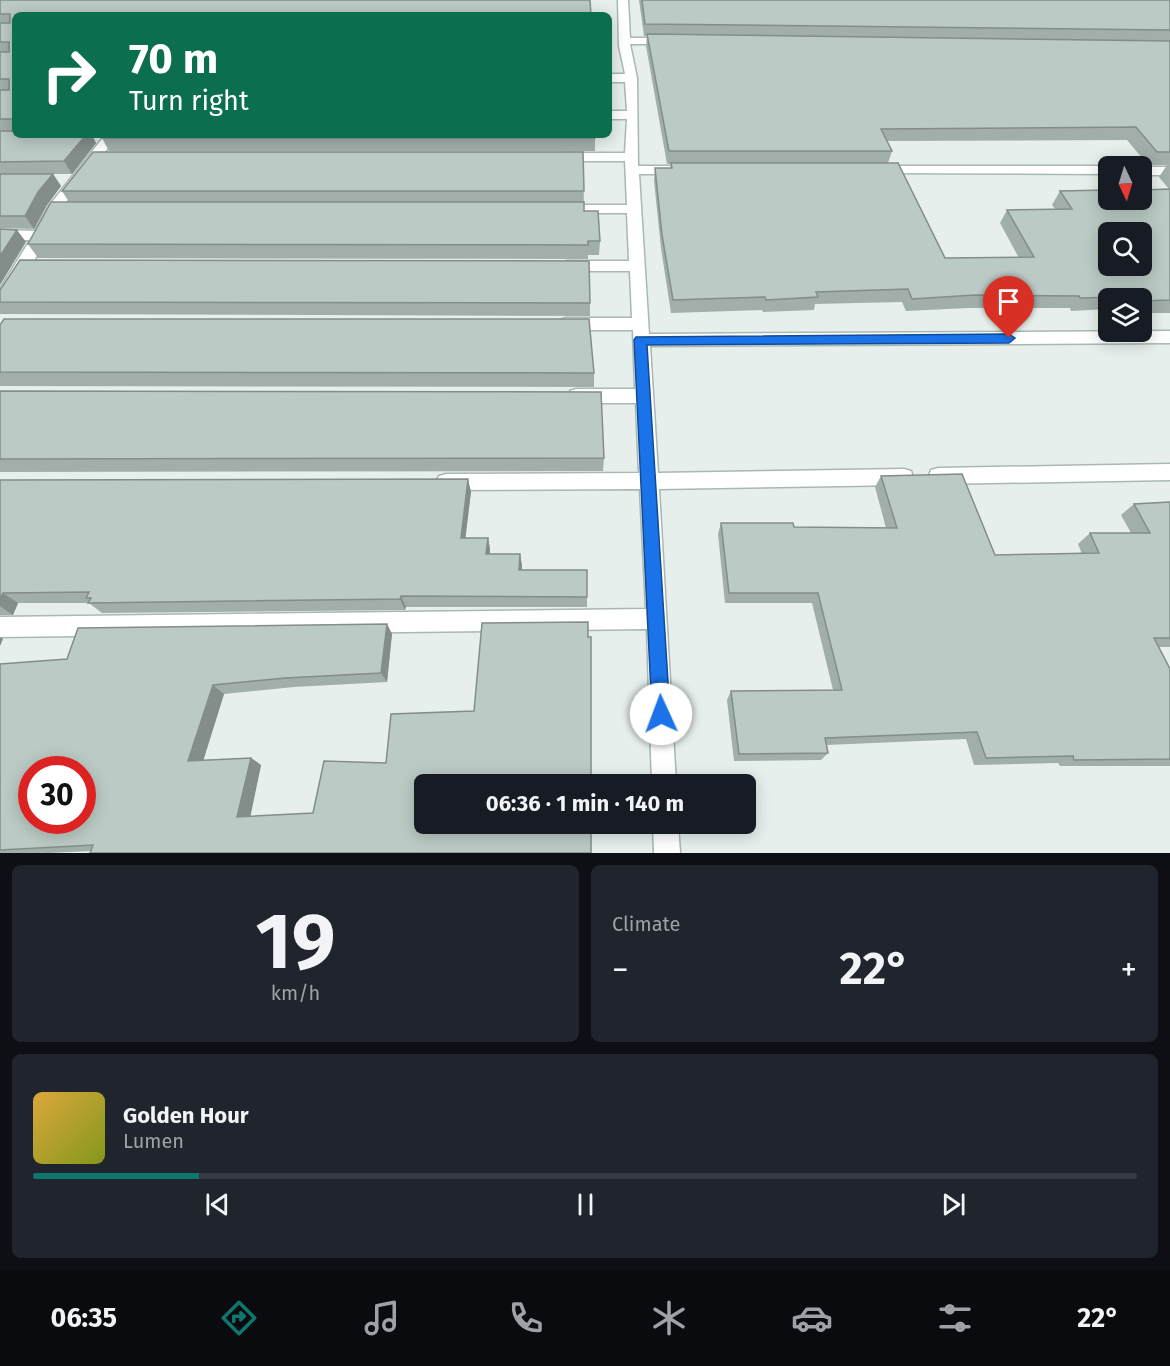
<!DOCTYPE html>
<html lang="en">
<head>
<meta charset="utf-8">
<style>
  body { margin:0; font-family:"Fira Sans",sans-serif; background:#20242c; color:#f1f3f6; height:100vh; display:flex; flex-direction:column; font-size:22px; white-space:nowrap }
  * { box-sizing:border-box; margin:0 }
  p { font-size:20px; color:#9ea1a6 }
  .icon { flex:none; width:33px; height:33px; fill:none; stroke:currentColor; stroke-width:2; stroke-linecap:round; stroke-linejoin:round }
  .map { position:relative; height:853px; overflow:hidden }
  .panel { display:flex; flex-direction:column; gap:12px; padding:12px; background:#0d0f14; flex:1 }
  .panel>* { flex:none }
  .guide { position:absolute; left:12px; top:12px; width:600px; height:126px; border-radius:9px; box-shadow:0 3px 15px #0003; background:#0b6e4f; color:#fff; overflow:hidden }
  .needle { width:39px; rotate:176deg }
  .tools { position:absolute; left:1098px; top:156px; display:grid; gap:12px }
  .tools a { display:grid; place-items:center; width:54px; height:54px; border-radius:9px; background:#171b24; box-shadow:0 3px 15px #0003; font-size:30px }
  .speed { position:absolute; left:18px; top:756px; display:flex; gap:12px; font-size:30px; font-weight:700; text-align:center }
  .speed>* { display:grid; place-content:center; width:78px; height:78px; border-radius:50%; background:#171b24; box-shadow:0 3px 15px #0003; line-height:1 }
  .speed .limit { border:9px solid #d22; background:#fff; color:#111 }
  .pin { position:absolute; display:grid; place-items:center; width:51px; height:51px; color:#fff; margin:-62px -26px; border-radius:50% 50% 50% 0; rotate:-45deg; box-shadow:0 0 6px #0007 }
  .pin .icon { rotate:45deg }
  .me { position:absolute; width:66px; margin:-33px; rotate:358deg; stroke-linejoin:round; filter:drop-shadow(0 0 4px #0008) }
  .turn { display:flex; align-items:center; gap:21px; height:126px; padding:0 18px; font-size:27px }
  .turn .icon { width:78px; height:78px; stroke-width:2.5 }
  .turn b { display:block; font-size:42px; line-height:51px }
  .big { font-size:45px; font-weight:700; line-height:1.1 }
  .panel .tile { flex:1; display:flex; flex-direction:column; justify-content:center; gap:9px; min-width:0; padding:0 21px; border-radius:9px; background:#20242c }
  .panel .dial { align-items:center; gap:0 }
  .dial b { font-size:78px; line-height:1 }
  .song { display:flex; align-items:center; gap:18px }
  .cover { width:72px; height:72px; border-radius:9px; background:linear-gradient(135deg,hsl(40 70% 55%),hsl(70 70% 35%)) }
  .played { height:6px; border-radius:3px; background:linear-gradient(90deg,#0f766e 15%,#363941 15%) }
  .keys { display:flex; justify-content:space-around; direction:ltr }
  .heat { display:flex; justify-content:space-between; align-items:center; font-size:33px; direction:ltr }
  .panel .tiles { flex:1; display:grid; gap:12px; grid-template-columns:1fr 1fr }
  .tile:last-child { grid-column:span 2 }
  .trip { position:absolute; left:414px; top:774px; width:342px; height:60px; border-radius:9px; background:#171b24; box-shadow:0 3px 15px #0003; font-weight:700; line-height:60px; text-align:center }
  .tab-bar { display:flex; height:96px; justify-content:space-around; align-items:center; background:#090b0e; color:#9ea1a6 }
  .tab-bar .icon { width:42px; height:42px }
  .tab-bar .current { color:#0f766e }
  .tab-bar b { font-size:27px; color:#f1f3f6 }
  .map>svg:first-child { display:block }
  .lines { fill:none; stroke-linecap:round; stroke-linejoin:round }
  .minor-casing { stroke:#a8b8b2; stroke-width:3 }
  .minor { fill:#fff; fill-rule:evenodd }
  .wall { fill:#a1aea9; fill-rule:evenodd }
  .shaded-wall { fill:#838d89 }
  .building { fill:#bbcac4; stroke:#838d89; stroke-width:1.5; fill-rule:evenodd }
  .route { fill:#1a73e8; stroke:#114b97; stroke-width:1.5 }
</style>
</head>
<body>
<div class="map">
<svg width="1170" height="853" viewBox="0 0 1170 853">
  <rect width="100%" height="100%" fill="#e6efeb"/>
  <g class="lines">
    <g class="minor-casing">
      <g id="minor">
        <path d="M618 0H628L630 38H670L676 41 670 44H630L637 78 638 166H678L685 170 678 174H639L649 334 1170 331V343L650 346 658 473 904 469 911 471 913 477 911 483 904 485 659 489 676 784H652L647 629 0 637V617L646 609 640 489 446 490 439 488 436 482 439 476 446 474 639 473 636 403H576L570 401 567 396 570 391 576 389H635L633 330H566L560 328 558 324 560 320 566 318H632L630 271H566L558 266 566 261H629L627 213H560L553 209 560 205H627L625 161H561L554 157 561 153H625L627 119H609V111H627L625 82H609V74H625L619 46Z"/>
        <path d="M105 135H118L60 210 32 265 6 305 0 306V289L30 240H0V230L35 231 49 206Z"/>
        <path d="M879 166H1110L1108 174 874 173 872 170 874 167Z"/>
        <rect x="1142" y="167" width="28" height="8"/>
        <path d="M1170 464V480L938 484 931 482 929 476 931 470 938 468Z"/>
        <path d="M653 824H678L680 853H654Z"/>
      </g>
    </g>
    <use href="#minor" class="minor"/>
  </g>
  <g class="wall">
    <path d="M0 0 15 15V135H92L96 143 72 174H53L61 186 47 205 34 229 0 228Z"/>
    <path d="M639 0H1170V313H1142V298H1108V309L1071 311 1070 308H968L906 311 902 302 815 304 814 310 763 312 762 310 671 313 661 248 654 181 655 168H670L671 164H667L646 46 647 36H644ZM1127 140 1148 165H1167L1159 177 1169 189 1060 191 1052 205 1055 209 1007 210 1000 223 1019 258H945L888 163 892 151 887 141Z"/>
    <path d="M595 135V151H109L102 138Z"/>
    <path d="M583 152 584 211 600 241 599 255H588V259L38 258 28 244 69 202 62 191Z"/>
    <path d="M0 290 590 303V316L0 314Z"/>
    <path d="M0 325 594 373V387L0 386Z"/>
    <path d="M0 391 604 458 603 471 0 472Z"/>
    <path d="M881 476 995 555 1082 554 1078 544 1090 533H1131L1121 515 1134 504 1170 502V647H1159L1170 669V766H1060L1058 763 974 765 966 739 827 745 828 753 821 760 734 761 727 700 731 691 833 690 812 603H725L718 534 721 523 794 527 886 528 875 487Z"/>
    <path d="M0 480 471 492 465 538H488L490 549V554H520L522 570H587V607H406L405 610 102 613 89 603H18L13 615H0Z"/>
    <path d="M588 622 424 824 91 851 50 853H0V664L67 659 387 624 392 634 387 682 294 687 224 694 203 760 251 758 261 765 250 816 313 813 386 763 474 711Z"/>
  </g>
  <g class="shaded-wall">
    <path d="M86 135H92L96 143 72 174 64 161Z"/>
    <path d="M53 174 61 186 47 205 34 229 25 216 38 192Z"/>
    <path d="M17 230 26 242 0 285V256Z"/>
    <path d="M468 479 471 492 464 550 461 538Z"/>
    <path d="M488 538 490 549 489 565 486 554Z"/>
    <path d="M520 554 522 565 521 581 519 570Z"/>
    <path d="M3 593 18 603 13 615 0 606V599Z"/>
    <path d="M401 596 406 607 405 610 400 599Z"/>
    <path d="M387 624 392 634 387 682 381 673Z"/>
    <path d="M0 637 3 639 0 646Z"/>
    <path d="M213 685 224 694 201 768 188 761Z"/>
    <path d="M251 758 261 765 249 823 237 817Z"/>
  </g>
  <g class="building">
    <path d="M0 0H590L591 15H15V119H0V90H9V79H0V52H9V42H0V23H10V14H0Z"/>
    <path d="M642 0H1170V30L645 24Z"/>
    <path d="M647 34 1170 41V152H1157L1136 127 881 129 892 151H669Z"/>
    <path d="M0 131H15V135H86L64 161 0 162Z"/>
    <path d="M104 135H595V138H102Z"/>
    <path d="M93 152H583L584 191H62Z"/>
    <path d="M671 163H898L945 258 1034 257 1007 210 1072 209 1060 191 1108 190V200H1142V190L1170 189V300L1142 301V298H1122L1121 297 1080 298 1079 296 975 295 912 299 908 289 816 292 818 297 766 300 765 297 673 300 662 235 655 168H672ZM1108 232H1142V266H1108Z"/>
    <path d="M0 174H53L38 192 25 216H0Z"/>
    <path d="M51 202H584V211H598L600 241H588V245L28 244Z"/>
    <path d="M0 229 17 230 0 256Z"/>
    <path d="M20 260 589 261 590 303 0 302V290Z"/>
    <path d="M4 319H589L594 373 0 372V325Z"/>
    <path d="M0 391 601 392 604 458 0 459Z"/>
    <path d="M962 474 995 555 1099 553 1090 533H1150L1134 504 1170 502V638H1154L1170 669V759L1074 760 1073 756 986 758 977 732 825 738 828 753 739 754 731 691 842 690 818 593H729L721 523H793L794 527 897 528 881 476Z"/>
    <path d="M468 479 461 538H488L486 554H520L519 570H587V597L401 596 400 599 88 603 91 598H86L89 592 3 593 0 599V480Z"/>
    <path d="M588 622V637H591V784H424V824H591V853H90L93 845 0 850V664L67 659 78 628 387 624 381 673 285 678 213 685 188 761 251 758 237 817 313 813 324 761 386 763 391 714 474 711 482 623ZM32 770H82V820H32Z"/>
  </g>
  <path class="route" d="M1009 334 1015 338 1009 343 647 345 670 714 667 720 661 722 655 720 652 714 634 340 636 337Z"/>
</svg>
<div class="tools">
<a><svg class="needle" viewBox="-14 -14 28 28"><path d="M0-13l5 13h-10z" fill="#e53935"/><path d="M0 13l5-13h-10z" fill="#9ea1a6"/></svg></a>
<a><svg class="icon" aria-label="search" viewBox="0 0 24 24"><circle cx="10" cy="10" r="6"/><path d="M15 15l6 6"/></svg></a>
<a><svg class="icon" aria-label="layers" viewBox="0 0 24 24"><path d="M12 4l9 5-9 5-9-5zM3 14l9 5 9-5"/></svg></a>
</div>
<div class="speed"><div class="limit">30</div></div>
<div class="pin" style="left:1009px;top:338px;background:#d93025"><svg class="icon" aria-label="arrive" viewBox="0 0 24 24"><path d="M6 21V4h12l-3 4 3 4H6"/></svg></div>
<svg class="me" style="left:661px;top:714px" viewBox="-20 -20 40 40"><circle r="19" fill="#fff"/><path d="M0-13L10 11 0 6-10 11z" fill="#1a73e8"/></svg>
<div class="trip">06:36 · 1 min · 140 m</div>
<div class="guide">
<div class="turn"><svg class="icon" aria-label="right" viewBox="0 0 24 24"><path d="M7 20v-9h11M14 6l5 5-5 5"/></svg><div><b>70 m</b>Turn right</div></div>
</div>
</div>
<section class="panel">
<div class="tiles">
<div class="tile dial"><b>19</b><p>km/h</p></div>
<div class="tile"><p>Climate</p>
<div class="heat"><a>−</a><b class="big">22°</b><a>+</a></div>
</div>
<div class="tile">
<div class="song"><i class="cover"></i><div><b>Golden Hour</b><p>Lumen</p></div></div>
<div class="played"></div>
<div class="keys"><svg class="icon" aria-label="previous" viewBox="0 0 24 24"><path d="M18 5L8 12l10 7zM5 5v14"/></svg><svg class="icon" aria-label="pause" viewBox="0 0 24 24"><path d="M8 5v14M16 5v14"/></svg><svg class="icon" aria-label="next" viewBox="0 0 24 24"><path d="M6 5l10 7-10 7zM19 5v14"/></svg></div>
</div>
</div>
</section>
<nav class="tab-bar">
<b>06:35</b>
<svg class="icon current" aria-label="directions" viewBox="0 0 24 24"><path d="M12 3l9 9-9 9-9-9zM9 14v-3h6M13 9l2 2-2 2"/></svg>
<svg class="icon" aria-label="music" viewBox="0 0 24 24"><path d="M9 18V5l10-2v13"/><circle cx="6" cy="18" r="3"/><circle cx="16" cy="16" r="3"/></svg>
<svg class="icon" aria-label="phone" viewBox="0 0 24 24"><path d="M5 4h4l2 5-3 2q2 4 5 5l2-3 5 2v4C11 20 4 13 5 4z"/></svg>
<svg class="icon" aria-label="climate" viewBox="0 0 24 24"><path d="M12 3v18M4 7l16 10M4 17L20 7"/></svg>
<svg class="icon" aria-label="car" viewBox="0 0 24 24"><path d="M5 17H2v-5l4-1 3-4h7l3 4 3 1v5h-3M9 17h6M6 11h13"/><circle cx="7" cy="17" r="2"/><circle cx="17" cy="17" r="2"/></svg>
<svg class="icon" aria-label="filters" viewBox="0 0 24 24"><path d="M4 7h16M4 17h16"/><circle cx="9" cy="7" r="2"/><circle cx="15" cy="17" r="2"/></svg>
<b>22°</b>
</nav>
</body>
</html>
